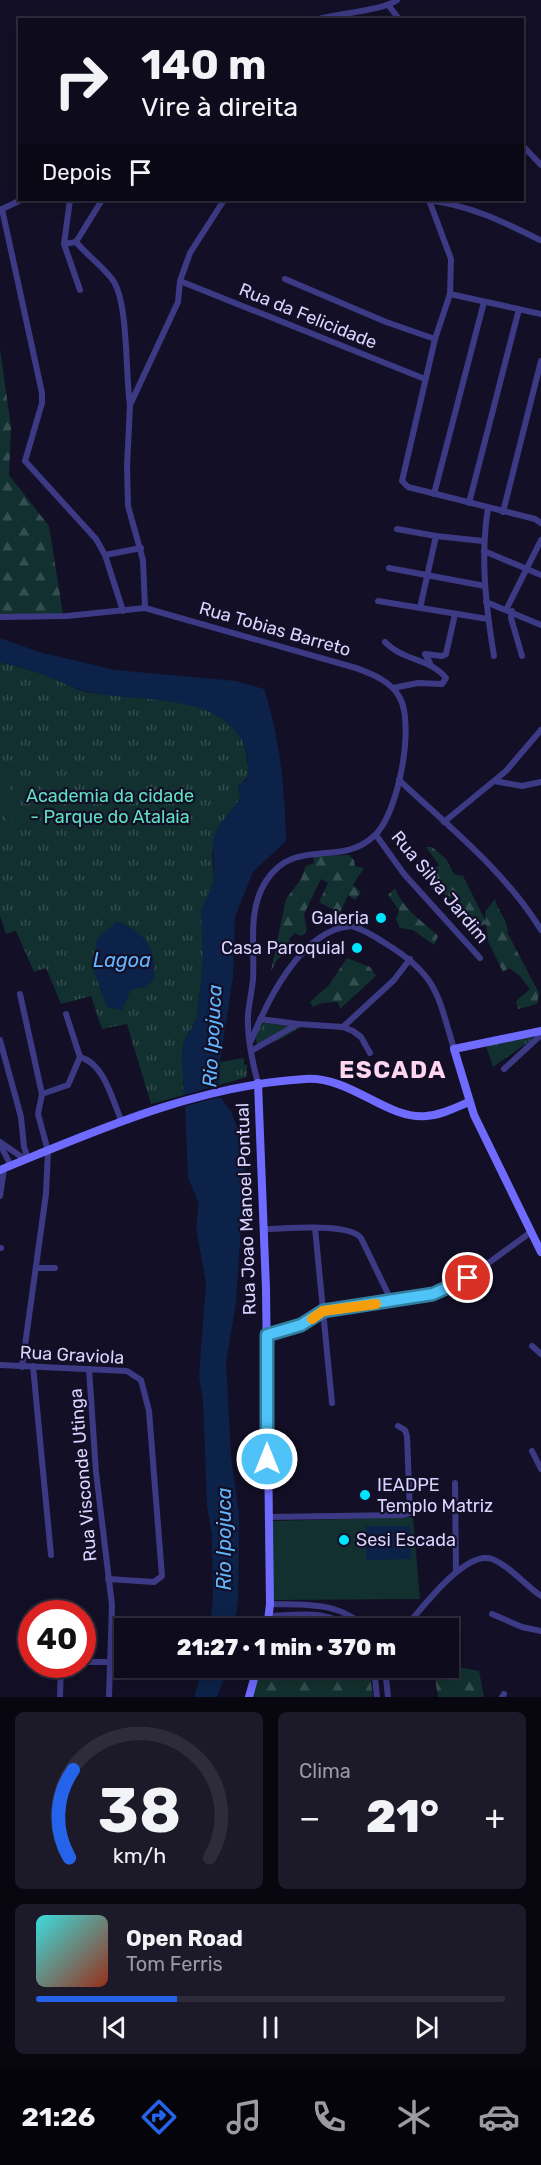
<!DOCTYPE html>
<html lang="pt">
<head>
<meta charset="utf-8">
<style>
  body { margin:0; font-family:Rubik,sans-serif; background:#1c1929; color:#f1f3f6; height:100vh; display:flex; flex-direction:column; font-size:22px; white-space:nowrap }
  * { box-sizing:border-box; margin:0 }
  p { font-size:20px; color:#9b9ba3 }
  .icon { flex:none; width:33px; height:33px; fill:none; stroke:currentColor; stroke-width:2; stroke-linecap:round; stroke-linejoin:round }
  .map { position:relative; height:1697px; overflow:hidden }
  .panel { display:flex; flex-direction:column; gap:15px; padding:15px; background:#08060f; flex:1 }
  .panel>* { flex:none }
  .top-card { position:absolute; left:18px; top:18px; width:506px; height:183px; border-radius:0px; box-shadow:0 3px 15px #0003,0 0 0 2px #2e2b3b; background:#0e0b1c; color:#f1f3f6; overflow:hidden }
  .speed { position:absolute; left:18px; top:1600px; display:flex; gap:12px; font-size:30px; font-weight:700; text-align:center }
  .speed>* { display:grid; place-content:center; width:78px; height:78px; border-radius:50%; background:#0e0b1c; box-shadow:0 3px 15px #0003,0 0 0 2px #2e2b3b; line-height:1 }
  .speed .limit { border:9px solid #d22; background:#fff; color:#111 }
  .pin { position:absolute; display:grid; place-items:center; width:51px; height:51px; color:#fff; margin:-26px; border:3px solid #fff; border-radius:50%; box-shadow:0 2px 6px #0007 }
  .me { position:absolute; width:66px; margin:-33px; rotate:0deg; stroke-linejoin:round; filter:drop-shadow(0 0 4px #0008) }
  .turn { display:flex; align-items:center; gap:21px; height:126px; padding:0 24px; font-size:27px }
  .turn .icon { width:78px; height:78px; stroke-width:2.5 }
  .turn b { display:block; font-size:42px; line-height:51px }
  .then { display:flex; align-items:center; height:57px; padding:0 24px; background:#0003; gap:12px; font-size:22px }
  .big { font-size:45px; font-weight:800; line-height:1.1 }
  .panel .card { flex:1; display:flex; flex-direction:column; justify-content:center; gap:9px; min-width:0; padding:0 21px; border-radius:9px; background:#1c1929 }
  .panel .dial { align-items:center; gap:0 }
  .dial svg { height:156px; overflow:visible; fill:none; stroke:#2e2b3b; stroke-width:7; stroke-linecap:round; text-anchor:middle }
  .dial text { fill:#f1f3f6; stroke:none }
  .song { display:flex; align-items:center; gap:18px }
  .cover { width:72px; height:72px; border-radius:9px; background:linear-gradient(135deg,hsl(180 70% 55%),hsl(10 70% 35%)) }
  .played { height:6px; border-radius:3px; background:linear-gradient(90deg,#2563eb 30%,#2e2b3b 30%) }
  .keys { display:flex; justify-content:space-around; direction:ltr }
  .heat { display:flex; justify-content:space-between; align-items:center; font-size:33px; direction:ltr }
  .panel .tiles { flex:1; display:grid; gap:15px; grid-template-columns:1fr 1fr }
  .card:last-child { grid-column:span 2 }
  .trip { position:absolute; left:114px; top:1618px; width:345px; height:60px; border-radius:0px; background:#0e0b1c; box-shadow:0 3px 15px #0003,0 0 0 2px #2e2b3b; font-weight:800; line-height:60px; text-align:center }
  .tabs { display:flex; height:96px; justify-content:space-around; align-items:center; background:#06040b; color:#9b9ba3 }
  .tabs .icon { width:42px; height:42px }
  .tabs .selected { color:#2563eb }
  .tabs b { font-size:27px; color:#f1f3f6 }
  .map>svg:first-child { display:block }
  .grass { fill:url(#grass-tufts) }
  .forest { fill:url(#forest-firs) }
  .garden { fill:#12302f }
  .water { fill:#0c2248 }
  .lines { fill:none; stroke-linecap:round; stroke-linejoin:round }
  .street { stroke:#3d3a85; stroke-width:6 }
  .secondary { stroke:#6f6bff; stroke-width:8 }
  .route-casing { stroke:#337fa1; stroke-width:15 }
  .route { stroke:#4fc3f7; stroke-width:10 }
  .slow { stroke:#f59e0b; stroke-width:10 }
  .poi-dot { fill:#00e5ff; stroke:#130f26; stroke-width:2 }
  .labels { text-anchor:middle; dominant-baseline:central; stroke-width:4.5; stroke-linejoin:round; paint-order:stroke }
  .street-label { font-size:18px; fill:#d9d4ff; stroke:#130f26 }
  .park-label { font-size:18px; fill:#5fe0c0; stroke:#130f26 }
  .poi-label { font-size:18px; fill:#d9d4ff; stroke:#130f26; text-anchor:end }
  .water-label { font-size:20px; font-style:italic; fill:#62b6ff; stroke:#130f26 }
  .district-label { font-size:24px; font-weight:bold; letter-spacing:1.5px; fill:#ffd6f0; stroke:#130f26 }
</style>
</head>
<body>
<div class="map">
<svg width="541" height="1697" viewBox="0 0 541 1697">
  <defs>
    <pattern id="grass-tufts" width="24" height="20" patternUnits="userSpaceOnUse" patternTransform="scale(1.5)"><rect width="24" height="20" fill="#12302f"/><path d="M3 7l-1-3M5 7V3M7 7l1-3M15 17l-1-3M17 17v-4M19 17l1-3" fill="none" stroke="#344d4e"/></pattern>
    <pattern id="forest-firs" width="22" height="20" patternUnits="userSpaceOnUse" patternTransform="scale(1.5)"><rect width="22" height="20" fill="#12302f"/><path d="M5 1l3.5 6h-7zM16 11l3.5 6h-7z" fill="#344d4e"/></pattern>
  </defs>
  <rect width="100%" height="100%" fill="#130f26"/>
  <g class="grass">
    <path d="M0 662C19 667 40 672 57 680 65 683 71 687 79 690 125 703 208 689 239 735 247 746 247 762 249 775L238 788 241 798 218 827 212 854 214 881 202 911 203 962 197 1018 184 1042 182 1054 184 1095 151 1104 127 1024 102 1029 91 996 61 1004 46 968 34 972 16 931 6 934 0 916Z"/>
    <path d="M261 1019 307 1023 283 1038 258 1048 255 1036Z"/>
    <path d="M531 1036 533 1039 493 1067 486 1046Z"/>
    <path d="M244 1058V1065L247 1064V1077L219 1085 220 1062Z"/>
  </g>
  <g class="forest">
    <path d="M0 349 11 427 9 475 49 526 63 614 0 615Z"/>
    <path d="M426 847H432L446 859 454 874 463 876 486 922 485 912 495 899C498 913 508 918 508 934L539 993 537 1004 518 1009 516 1001 530 989 519 975 509 968 503 972 488 941 486 924 474 928 464 913 455 906 453 896 448 901 436 877 435 868 439 865Z"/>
    <path d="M349 855 354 860 355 866 364 868 353 885 361 892 355 900 348 895 340 913 319 902 328 883 321 879 304 914 307 931 301 936 295 933 289 939 294 946 277 960 271 971 286 899 301 879 306 866 314 863 313 856Z"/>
    <path d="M395 888C404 911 422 920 438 936L434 945 413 930 400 928 396 919 399 910 388 895Z"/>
    <path d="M347 958 370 967 376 976 340 1009 338 1002 322 1003 313 1007 310 1002 329 985Z"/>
    <path d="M449 1665 479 1671 484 1697H438L434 1672 439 1668H448Z"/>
    <path d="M259 1668H369L373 1697H251Z"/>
  </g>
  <g class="garden">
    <path d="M5 771 10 773C12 790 8 803 13 820L7 821 0 795V773Z"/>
    <path d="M56 774 62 805 47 809 41 777Z"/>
    <path d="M116 776 120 792 93 798 89 782Z"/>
    <path d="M413 1517 420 1599 272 1600V1521Z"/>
  </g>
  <g class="water">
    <path d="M0 638 39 652 115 670 236 681 264 689C280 738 285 790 286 841L253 872 235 917 233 977 220 1062 219 1085 184 1095 182 1054 184 1042 197 1018 203 962 201 911 214 881 213 840 218 827 241 798 238 784 246 781C250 774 248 759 246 750 226 687 126 705 78 689 71 687 64 683 57 680 39 672 19 667 0 662Z"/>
    <path d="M116 922C144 928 158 953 154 980L145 987 131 989 122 1010 107 1007 93 969 97 939Z"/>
    <path d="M220 1097 231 1111 246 1150 236 1303 226 1362 231 1454 239 1515 238 1600 234 1629H210L213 1597 212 1537 207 1505 203 1401 199 1376 206 1283 196 1228 199 1203 188 1178 185 1106Z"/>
    <path d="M366 1526H410L411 1559 366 1560Z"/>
    <path d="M203 1668H229L217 1697H194Z"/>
  </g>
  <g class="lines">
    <g class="street">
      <path d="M389 6 400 20"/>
      <path d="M316 20C337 13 383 11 397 0"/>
      <path d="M522 145 541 165"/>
      <path d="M70 200 64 244 80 290"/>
      <path d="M427 200C469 205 502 221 540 240"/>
      <path d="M429 200 451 259 450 294 435 339 402 481 408 487 535 519 541 523"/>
      <path d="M2 209 42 393V403L25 461 96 539 105 555 123 611"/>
      <path d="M0 210 21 200"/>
      <path d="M76 242C87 255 102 266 112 279 129 301 125 374 130 405"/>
      <path d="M64 244 76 242 102 200"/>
      <path d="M285 279 386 322 435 339"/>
      <path d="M180 281 425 379"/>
      <path d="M450 294 541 314"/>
      <path d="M434 494 484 302"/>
      <path d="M469 503 519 309"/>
      <path d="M488 508C480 558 486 607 494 656"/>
      <path d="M503 512 541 361"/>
      <path d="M397 529 436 536 483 541"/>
      <path d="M484 551 541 575"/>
      <path d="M105 555 141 548"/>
      <path d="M389 568 485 586"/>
      <path d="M378 601 488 619"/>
      <path d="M486 602 541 625"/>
      <path d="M145 608 143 560 128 506 127 466 130 405 178 302 180 281 190 253 224 200"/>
      <path d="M420 608 436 536"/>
      <path d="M507 608 541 540"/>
      <path d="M512 611 511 618 522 656"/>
      <path d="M0 617 67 616 145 608 356 668C372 674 391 681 400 698 415 726 398 815 374 836 340 868 295 836 266 881 247 911 255 946 253 979 252 991 249 1003 248 1015 247 1038 252 1061 258 1083"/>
      <path d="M385 642C403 661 430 658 446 678L442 684 418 683 393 688"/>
      <path d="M430 663 425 654 442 656 446 654 455 614"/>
      <path d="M399 780C448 826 506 872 541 930"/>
      <path d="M494 781 522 786 541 782"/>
      <path d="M444 822 506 771 541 730"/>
      <path d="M376 835 404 874 480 958"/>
      <path d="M20 994 42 1094"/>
      <path d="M66 1014 80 1057C105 1064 112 1100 122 1122"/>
      <path d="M260 1019 298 1024"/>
      <path d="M343 1027 394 980 410 959"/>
      <path d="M0 1040 21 1117 24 1147 28 1159"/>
      <path d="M251 1041C267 1001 301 930 351 926 364 929 377 938 388 945 438 976 438 996 454 1049"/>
      <path d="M251 1051 298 1024 343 1027 353 1031 361 1037 370 1053"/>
      <path d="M504 1069 541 1035"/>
      <path d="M42 1094 68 1085 80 1057"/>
      <path d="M0 1142 26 1160"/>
      <path d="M0 1144 11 1166"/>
      <path d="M0 1196 4 1169"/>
      <path d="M315 1228 332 1403"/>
      <path d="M264 1229C285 1229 349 1222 361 1238L392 1302"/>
      <path d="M0 1248H1"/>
      <path d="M37 1268H55"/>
      <path d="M267 1335 301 1325 323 1311 392 1302 445 1290 468 1278 531 1232"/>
      <path d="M532 1346 541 1354"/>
      <path d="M0 1365 127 1371 141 1380 149 1411 162 1576 154 1582 108 1579"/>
      <path d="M33 1366 51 1555"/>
      <path d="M22 1367 46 1194 48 1151 38 1114 42 1094"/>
      <path d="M89 1369 96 1472 112 1605 109 1697"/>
      <path d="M532 1451 541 1469"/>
      <path d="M455 1483 456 1572"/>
      <path d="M268 1517 402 1515 410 1513 407 1436 405 1430 398 1426"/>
      <path d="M270 1604C304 1605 341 1601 366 1629"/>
      <path d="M492 1614 522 1627 541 1631"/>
      <path d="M269 1616C299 1615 327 1609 352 1629"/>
      <path d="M404 1629C420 1611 465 1549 492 1559 510 1566 525 1585 541 1596"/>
      <path d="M82 1662H110"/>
      <path d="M374 1668 377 1697"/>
      <path d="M385 1668 388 1697"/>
      <path d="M60 1697 61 1665"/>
      <path d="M502 1697 504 1694"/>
    </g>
    <g class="secondary">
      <path d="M541 1031 454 1049 474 1115 541 1252"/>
      <path d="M258 1083 266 1289 270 1604 267 1629"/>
      <path d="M0 1170C97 1130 199 1085 305 1079 351 1076 387 1120 426 1116 441 1115 455 1108 469 1102"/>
      <path d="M249 1697 257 1668"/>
    </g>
  </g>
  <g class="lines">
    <g class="route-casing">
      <path id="route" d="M267 1459V1335L301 1325 323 1311 433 1294 468 1278"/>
    </g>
    <use href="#route" class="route"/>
    <path class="slow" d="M312 1319 323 1311 376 1304"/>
  </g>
  <g class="poi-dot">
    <circle cx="381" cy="918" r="6"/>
    <circle cx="357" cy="948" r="6"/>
    <circle cx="365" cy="1495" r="6"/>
    <circle cx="344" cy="1540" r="6"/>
  </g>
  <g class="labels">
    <g class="street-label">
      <text transform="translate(308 316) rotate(22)">Rua da Felicidade</text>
      <text transform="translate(275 629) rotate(16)">Rua Tobias Barreto</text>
      <text transform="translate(440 887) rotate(50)">Rua Silva Jardim</text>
      <text transform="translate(246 1209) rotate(-92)">Rua Joao Manoel Pontual</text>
      <text transform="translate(72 1355) rotate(3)">Rua Graviola</text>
      <text transform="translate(83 1475) rotate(-95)">Rua Visconde Utinga</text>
    </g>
    <g class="park-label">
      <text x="110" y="796">Academia da cidade<tspan x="110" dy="21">- Parque do Atalaia</tspan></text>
    </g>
    <g class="poi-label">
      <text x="369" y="918">Galeria</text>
      <text x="345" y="948">Casa Paroquial</text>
      <text x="377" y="1485" text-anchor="start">IEADPE<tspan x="377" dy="21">Templo Matriz</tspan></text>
      <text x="356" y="1540" text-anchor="start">Sesi Escada</text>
    </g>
    <g class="water-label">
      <text x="122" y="960">Lagoa</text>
      <text transform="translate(212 1036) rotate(-87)">Rio Ipojuca</text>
      <text transform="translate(224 1539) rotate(-90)">Rio Ipojuca</text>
    </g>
    <g class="district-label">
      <text x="393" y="1070">ESCADA</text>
    </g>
  </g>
</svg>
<div class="speed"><div class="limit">40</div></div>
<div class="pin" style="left:468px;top:1278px;background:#d93025"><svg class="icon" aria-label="arrive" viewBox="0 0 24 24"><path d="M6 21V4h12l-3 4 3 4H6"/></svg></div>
<svg class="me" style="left:267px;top:1459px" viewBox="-20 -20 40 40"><circle r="17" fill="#4fc3f7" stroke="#fff" stroke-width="3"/><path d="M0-11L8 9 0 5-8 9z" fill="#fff"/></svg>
<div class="trip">21:27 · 1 min · 370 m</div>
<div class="top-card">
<div class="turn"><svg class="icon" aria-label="right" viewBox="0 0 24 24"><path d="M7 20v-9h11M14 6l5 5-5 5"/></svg><div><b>140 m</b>Vire à direita</div></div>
<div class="then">Depois<svg class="icon" aria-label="arrive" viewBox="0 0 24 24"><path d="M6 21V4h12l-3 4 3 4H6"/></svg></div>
</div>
</div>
<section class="panel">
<div class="tiles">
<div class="card dial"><svg viewBox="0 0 100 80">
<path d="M14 69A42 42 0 1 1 86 69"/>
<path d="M14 69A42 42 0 0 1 16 24" stroke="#2563eb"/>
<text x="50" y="56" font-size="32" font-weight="700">38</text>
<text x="50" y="72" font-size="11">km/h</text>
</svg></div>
<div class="card"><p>Clima</p>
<div class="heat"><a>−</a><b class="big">21°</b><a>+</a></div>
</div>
<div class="card">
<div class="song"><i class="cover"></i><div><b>Open Road</b><p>Tom Ferris</p></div></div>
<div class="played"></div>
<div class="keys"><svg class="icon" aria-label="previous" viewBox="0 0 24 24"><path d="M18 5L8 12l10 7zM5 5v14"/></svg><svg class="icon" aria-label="pause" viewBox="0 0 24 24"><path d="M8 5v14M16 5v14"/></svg><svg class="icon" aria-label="next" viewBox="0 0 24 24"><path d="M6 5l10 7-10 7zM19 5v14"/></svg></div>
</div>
</div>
</section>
<nav class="tabs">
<b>21:26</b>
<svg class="icon selected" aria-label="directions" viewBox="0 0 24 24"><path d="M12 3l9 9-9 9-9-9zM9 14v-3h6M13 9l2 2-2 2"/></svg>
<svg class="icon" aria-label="music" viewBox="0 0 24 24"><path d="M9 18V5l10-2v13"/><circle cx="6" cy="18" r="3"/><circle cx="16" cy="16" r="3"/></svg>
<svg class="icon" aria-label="phone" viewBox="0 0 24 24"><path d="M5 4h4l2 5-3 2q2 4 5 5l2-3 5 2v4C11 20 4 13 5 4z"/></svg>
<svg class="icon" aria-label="climate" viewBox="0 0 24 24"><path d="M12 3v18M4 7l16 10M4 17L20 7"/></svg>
<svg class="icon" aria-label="car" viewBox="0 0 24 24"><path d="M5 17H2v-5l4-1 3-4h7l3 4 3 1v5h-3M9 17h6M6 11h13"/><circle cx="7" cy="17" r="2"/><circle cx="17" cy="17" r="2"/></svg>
</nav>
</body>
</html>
